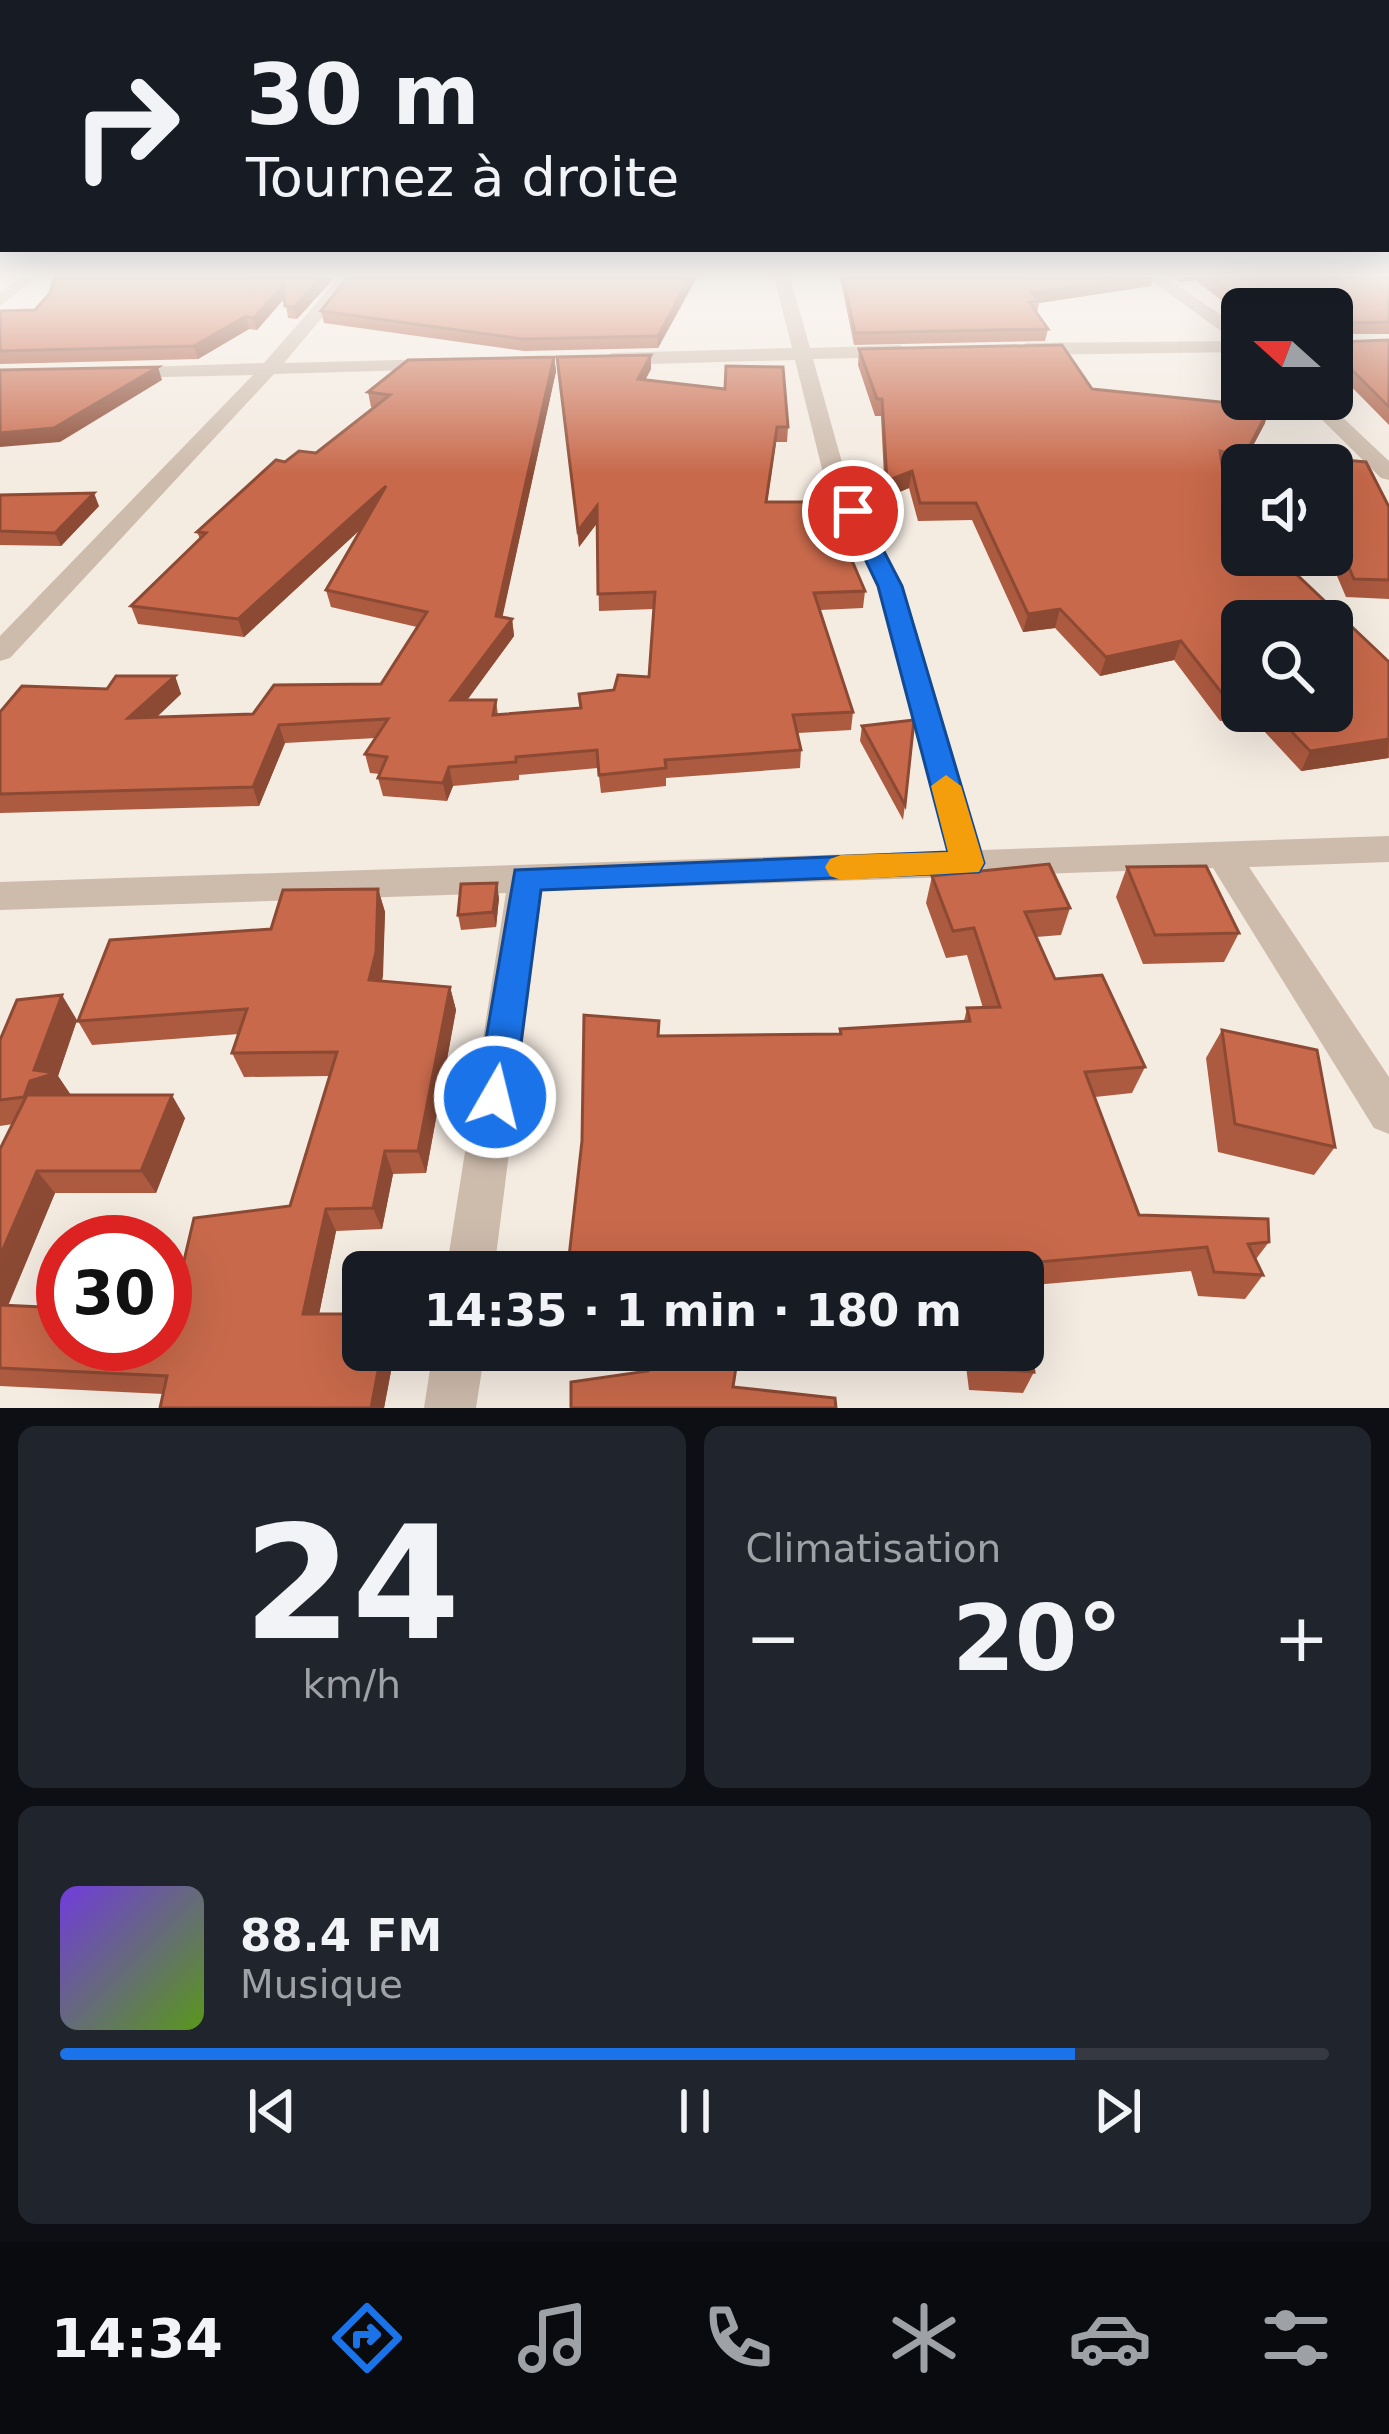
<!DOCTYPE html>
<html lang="fr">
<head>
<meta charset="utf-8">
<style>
  body { margin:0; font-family:"DejaVu Sans",sans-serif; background:#20242c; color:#f1f3f6; height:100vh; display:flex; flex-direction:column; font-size:45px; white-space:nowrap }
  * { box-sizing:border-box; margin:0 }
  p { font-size:39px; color:#9ea1a6 }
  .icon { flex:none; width:66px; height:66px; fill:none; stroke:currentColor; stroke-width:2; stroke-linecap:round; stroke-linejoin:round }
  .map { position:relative; height:1408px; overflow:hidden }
  .drawer { display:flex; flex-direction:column; gap:18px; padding:18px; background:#0d0f14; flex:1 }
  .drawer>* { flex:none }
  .banner { position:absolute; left:0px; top:0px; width:1389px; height:252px; box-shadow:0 12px 48px #0002; background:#171b24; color:#f1f3f6; overflow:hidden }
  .needle { width:78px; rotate:291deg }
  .fabs { position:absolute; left:1221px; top:288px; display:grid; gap:24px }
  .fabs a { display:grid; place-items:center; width:132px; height:132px; border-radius:18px; background:#171b24; box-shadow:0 12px 48px #0002; font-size:60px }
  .speed { position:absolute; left:36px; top:1215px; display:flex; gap:24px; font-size:60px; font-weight:700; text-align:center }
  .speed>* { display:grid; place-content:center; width:156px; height:156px; border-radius:50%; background:#171b24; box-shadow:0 12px 48px #0002; line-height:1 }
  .speed .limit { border:18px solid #d22; background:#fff; color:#111 }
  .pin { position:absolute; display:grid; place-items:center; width:102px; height:102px; color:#fff; margin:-51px; border:6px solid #fff; border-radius:50%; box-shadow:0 3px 12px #0007 }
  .me { position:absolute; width:132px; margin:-66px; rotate:8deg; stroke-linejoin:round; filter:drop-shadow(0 0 9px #0008) }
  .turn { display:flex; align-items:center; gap:42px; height:252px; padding:0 48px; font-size:54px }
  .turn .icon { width:156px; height:156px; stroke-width:2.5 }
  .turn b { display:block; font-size:84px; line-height:102px }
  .big { font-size:90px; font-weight:700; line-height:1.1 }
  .drawer .tile { flex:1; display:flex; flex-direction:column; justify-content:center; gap:18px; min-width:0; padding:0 42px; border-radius:18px; background:#20242c }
  .drawer .dial { align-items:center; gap:0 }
  .dial b { font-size:156px; line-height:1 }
  .song { display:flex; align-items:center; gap:36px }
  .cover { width:144px; height:144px; border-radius:18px; background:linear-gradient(135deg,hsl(260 70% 55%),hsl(90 70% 35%)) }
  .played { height:12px; border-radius:6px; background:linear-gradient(90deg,#1a73e8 80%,#363941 80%) }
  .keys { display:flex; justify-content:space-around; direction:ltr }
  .heat { display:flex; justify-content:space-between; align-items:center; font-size:66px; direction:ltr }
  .drawer .tiles { flex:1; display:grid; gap:18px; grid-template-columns:1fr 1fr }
  .tile:last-child { grid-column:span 2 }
  .trip { position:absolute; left:342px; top:1251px; width:702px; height:120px; border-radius:18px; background:#171b24; box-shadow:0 12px 48px #0002; font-weight:700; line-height:120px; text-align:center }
  .menu { display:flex; height:192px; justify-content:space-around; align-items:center; background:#090b0e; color:#9ea1a6 }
  .menu .icon { width:84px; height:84px }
  .menu .selected { color:#1a73e8 }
  .menu b { font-size:54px; color:#f1f3f6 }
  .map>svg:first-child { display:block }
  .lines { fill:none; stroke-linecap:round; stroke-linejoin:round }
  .minor { fill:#cdbbac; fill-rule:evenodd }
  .wall { fill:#ac5a40; fill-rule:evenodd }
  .shaded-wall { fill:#8c4a34 }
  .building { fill:#c8694b; stroke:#8c4a34; stroke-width:3 }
  .route { fill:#1a73e8; stroke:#114b97; stroke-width:3 }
  .slow { fill:#f59e0b }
</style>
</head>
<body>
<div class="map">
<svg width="1389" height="1408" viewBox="0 0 1389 1408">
  <rect width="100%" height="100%" fill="#f4ebe1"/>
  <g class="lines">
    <g class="minor">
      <path d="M19 277H37L0 306V293Z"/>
      <path d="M339 277H356L284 363 438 359 447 365 445 369 274 374 10 658 0 661V636L253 375 120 378 113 376V368L264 363Z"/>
      <path d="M774 277H790L810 348 900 345 909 351 900 357 813 359 845 473 903 586 982 850 1389 836V862L1249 867 1389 1077V1134L1374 1128 1213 868 542 891 494 1272H446L506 893 0 910V882L947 851 877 586 823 473 795 360 612 365 603 359 612 353 792 348Z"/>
      <path d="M1146 277H1165L1242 329V352L1026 355 1017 349 1026 343 1235 341Z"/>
      <path d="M1301 399H1323L1389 461V480L1381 478Z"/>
      <path d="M433 1350H485L476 1408H424Z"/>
    </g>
  </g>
  <g class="wall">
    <path d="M55 277H335L297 319 288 318 285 298 257 330 249 329 198 359 0 364V311L35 310 50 293Z"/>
    <path d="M697 277 658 348 524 351 324 323 321 311Z"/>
    <path d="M840 277H1153L1151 286 1039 303 1037 312 1048 329 1045 341 854 345Z"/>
    <path d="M1173 277H1389V334H1334L1337 342 1389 340V425L1332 367V309H1242L1241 315 1195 280 1180 282Z"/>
    <path d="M859 349 1092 389 1265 423 1238 474 1222 471 1230 520 1269 571 1389 662V758L1301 771 1252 718 1220 721 1174 660 1100 676 1055 628 1023 632 972 520 918 521 909 488 885 498 881 416H875L858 365ZM1242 621 1332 711H1242Z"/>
    <path d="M651 355V369L645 380 788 427 787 442H776L767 502 865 591 863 608 820 610 853 712 851 730 798 733 801 750 800 768 666 778V786L601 793 598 768 519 775V780L453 786 447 801 383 796 378 778 380 774 370 773 365 754 376 738 285 743 259 806 0 813V712L175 676 181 694 157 717 253 714 381 684 417 627 331 607 326 590 363 527 244 637 138 624 131 606 200 539 197 532 285 462 316 453 374 408 371 407 368 392 554 357 556 371 502 617 512 619 514 636 467 700H496L498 715 580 708 614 690 649 677 654 609 599 611 597 523 579 547 557 357Z"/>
    <path d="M1299 456 1366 462 1389 507V599L1346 597 1328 555H1332V465H1295Z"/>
    <path d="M0 495 99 506 61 546 0 545Z"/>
    <path d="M862 726 905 805 903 820 860 741Z"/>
    <path d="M1127 867 1239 933 1224 962 1143 964 1116 897Z"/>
    <path d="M932 876 1070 908 1061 935 1036 937 1055 979 1145 1067 1132 1093 1095 1097 1139 1215 1269 1242 1256 1259 1263 1275 1245 1299 1198 1296 1191 1271 1023 1286V1272H569L568 1266 582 1141 660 1036 839 1034 840 1029 964 1021 967 1008H983L967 955 946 958 926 903Z"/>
    <path d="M378 889 385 912 382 981 450 987 456 1010 426 1173 393 1174 382 1229 336 1231 319 1314 395 1350 384 1408H160L163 1394 0 1386V1149L13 1124 0 1126V1040L77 1020 58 1076 71 1095 185 1118 156 1193H55L8 1306 172 1312 290 1206 329 1076 244 1077 232 1053 239 1034 92 1045 78 1021 271 929Z"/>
    <path d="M499 898 496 927 461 930 458 915Z"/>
    <path d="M1222 1030 1335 1147 1314 1175 1218 1152 1206 1058Z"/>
    <path d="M964 1350H1023L1034 1372 1023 1393 969 1390Z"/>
  </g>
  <g class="shaded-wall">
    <path d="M321 277H335L297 319 294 307Z"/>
    <path d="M690 277H697L658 348V336Z"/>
    <path d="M1139 277H1153L1151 286 1039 303 1032 293Z"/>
    <path d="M1182 277H1196L1195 280 1180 282Z"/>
    <path d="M283 285 286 296 257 330 254 318Z"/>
    <path d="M246 316 249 329 198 359 194 346Z"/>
    <path d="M651 355V369L638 394V379Z"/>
    <path d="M554 357 556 371 499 633 496 616Z"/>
    <path d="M158 367 162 380 60 442 0 447V433Z"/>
    <path d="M1270 407 1265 423 1238 474 1244 457Z"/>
    <path d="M912 471 909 488 885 498 887 481Z"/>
    <path d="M386 486 390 502 244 637 238 619Z"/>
    <path d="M94 493 99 506 61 546 55 533Z"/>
    <path d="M597 506 598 522 579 547 578 531Z"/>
    <path d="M1060 609 1055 628 1023 632 1028 614Z"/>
    <path d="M512 619 514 636 454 718 451 700Z"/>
    <path d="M1181 641 1174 660 1100 676 1106 657Z"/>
    <path d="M175 676 181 694 136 736 128 718Z"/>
    <path d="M279 725 285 743 259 806 253 787Z"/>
    <path d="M1389 739 1388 758 1301 771 1310 751Z"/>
    <path d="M449 767 453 786 447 801 443 783Z"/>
    <path d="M497 883 499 898 496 927 493 912Z"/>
    <path d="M378 889 385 912 383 976 377 1004 369 980Z"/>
    <path d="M450 987 456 1010 426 1173 418 1151Z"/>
    <path d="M62 995 77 1020 58 1076 72 1097 42 1121 24 1097Z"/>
    <path d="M172 1095 185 1118 156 1193 141 1171Z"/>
    <path d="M385 1151 393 1174 382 1229 373 1208Z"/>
    <path d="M37 1171 55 1193 0 1324V1256Z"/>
    <path d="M326 1209 336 1231 315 1334 303 1314Z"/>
    <path d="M382 1350H395L384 1408H371Z"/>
  </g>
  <g class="building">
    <path d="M55 277H321L294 307 285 306 283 285 254 318 246 316 194 346 0 351V311L35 310 50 293Z"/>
    <path d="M348 277H690L658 336 522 339 321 311Z"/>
    <path d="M843 277H1139L1032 293 1039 301 1029 302 1048 329 855 333Z"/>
    <path d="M1210 277H1389V322L1336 323 1332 327V309H1291L1282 301 1244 303Z"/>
    <path d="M1332 327 1337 342 1389 340V407L1332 350Z"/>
    <path d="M1062 345 1092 389 1270 407 1244 457 1220 451 1230 520 1242 536V555H1257L1269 571 1295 573 1389 662V739L1310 751 1272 711H1332V621H1242V700L1228 701 1181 641 1106 657 1060 609 1028 614 976 503H920L912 471 887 481 882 399H877L859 349Z"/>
    <path d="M651 355 638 379 725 389 726 366 783 367 788 427H777L766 502H827L865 591 814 593 853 712 793 715 801 750 665 760 666 768 599 775 597 750 516 757V762L449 767 443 783 378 778 387 757 365 754 388 719 279 725 253 787 0 794V712L22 686 107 689 116 676H175L128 718 253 714 274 685 381 684 427 612 326 590 386 486 238 619 131 606 206 533 197 532 276 460 285 462 299 451 316 453 390 395 368 392 408 360 554 357 496 616 512 619 451 700H496L493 715 581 708 579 694 614 690 618 675 649 677 655 592 598 594 597 506 578 531 557 357Z"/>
    <path d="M158 367 54 428 0 433V370Z"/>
    <path d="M1299 456 1366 462 1389 507V580L1354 579 1332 529V465H1303Z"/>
    <path d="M94 493 55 533 0 531V495Z"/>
    <path d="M914 720 905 805 862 726Z"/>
    <path d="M1049 864 1070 908 1025 912 1055 979 1102 975 1145 1067 1085 1072 1139 1215 1268 1219 1269 1242 1248 1244 1263 1275 1214 1272 1207 1247 1016 1264 1017 1272H967L865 1265 864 1260 710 1254V1269L568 1266 582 1141 584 1015 659 1021 658 1036 841 1034 840 1029 970 1021 967 1008 1000 1007 974 928 953 931 932 876Z"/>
    <path d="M1206 866 1239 933 1155 935 1127 867Z"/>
    <path d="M497 883 493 912 458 915 461 884Z"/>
    <path d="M378 889 376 952 369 980 450 987 418 1151H385L373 1208 326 1209 303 1314H363V1350H382L371 1408H160L167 1376 0 1368V1305L63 1308V1344H165V1312H172L194 1218 290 1206 337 1052 232 1053 247 1009 78 1021 110 940 271 929 283 890Z"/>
    <path d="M62 995 34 1070 56 1073 30 1081 24 1097 0 1100V1040L17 1000Z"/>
    <path d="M1222 1030 1317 1050 1335 1147 1235 1124Z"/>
    <path d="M27 1095H172L141 1171H37L0 1256V1149Z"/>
    <path d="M1023 1307 1034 1372 979 1368 977 1350H1023Z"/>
    <path d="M651 1350H686L737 1360 733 1387 835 1398 836 1408H571V1382L648 1371Z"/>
  </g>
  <linearGradient id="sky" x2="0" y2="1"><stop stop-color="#7eb2d2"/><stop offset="0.58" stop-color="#faf6f2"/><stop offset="1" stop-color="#faf6f2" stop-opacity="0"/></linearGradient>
  <rect width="1389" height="474" fill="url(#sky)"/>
  <path class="route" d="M853 504 863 511 902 586 984 863 979 872 541 890 514 1097 509 1110 495 1115 481 1110 476 1097 515 870 948 852 878 586 842 511Z"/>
  <path class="slow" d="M946 775 961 786 984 863 979 872 841 880 830 876 825 867 830 859 841 855 948 852 931 786Z"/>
</svg>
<div class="fabs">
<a><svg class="needle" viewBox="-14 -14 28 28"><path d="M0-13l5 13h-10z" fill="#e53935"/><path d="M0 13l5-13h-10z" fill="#9ea1a6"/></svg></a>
<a><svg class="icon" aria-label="sound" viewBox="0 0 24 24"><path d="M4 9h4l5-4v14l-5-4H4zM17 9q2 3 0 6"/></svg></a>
<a><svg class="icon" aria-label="search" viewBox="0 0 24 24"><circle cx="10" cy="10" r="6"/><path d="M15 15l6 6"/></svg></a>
</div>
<div class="speed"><div class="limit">30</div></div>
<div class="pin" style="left:853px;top:511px;background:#d93025"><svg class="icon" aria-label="arrive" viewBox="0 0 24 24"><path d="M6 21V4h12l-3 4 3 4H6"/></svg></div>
<svg class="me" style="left:495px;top:1097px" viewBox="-20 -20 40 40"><circle r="17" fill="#1a73e8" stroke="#fff" stroke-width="3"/><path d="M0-11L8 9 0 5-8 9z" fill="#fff"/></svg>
<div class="trip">14:35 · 1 min · 180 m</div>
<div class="banner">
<div class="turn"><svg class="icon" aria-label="right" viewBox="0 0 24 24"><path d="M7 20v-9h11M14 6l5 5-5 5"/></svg><div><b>30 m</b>Tournez à droite</div></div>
</div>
</div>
<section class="drawer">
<div class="tiles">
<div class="tile dial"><b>24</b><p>km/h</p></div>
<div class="tile"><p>Climatisation</p>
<div class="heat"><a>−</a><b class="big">20°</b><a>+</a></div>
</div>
<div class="tile">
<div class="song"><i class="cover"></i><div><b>88.4 FM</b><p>Musique</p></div></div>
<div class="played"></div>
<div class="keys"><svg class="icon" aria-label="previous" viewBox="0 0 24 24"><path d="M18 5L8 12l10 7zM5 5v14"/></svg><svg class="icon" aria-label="pause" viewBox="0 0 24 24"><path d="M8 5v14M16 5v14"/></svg><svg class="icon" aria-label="next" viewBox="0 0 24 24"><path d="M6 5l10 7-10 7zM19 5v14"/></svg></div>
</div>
</div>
</section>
<nav class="menu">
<b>14:34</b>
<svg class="icon selected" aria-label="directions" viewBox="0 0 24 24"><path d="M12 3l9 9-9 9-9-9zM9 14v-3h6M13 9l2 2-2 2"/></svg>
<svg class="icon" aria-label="music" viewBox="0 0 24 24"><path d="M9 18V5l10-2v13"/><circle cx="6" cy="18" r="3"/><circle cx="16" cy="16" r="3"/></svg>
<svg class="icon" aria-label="phone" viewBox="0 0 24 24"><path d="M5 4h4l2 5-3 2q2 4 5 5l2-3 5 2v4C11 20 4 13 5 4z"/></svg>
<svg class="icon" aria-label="climate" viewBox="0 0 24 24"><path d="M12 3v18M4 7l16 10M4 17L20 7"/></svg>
<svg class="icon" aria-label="car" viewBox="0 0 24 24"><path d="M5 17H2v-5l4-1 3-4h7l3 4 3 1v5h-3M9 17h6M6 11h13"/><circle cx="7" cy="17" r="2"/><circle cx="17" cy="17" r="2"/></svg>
<svg class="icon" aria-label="filters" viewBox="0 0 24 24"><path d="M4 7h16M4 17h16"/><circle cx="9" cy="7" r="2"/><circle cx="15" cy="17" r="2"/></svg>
</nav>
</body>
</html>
